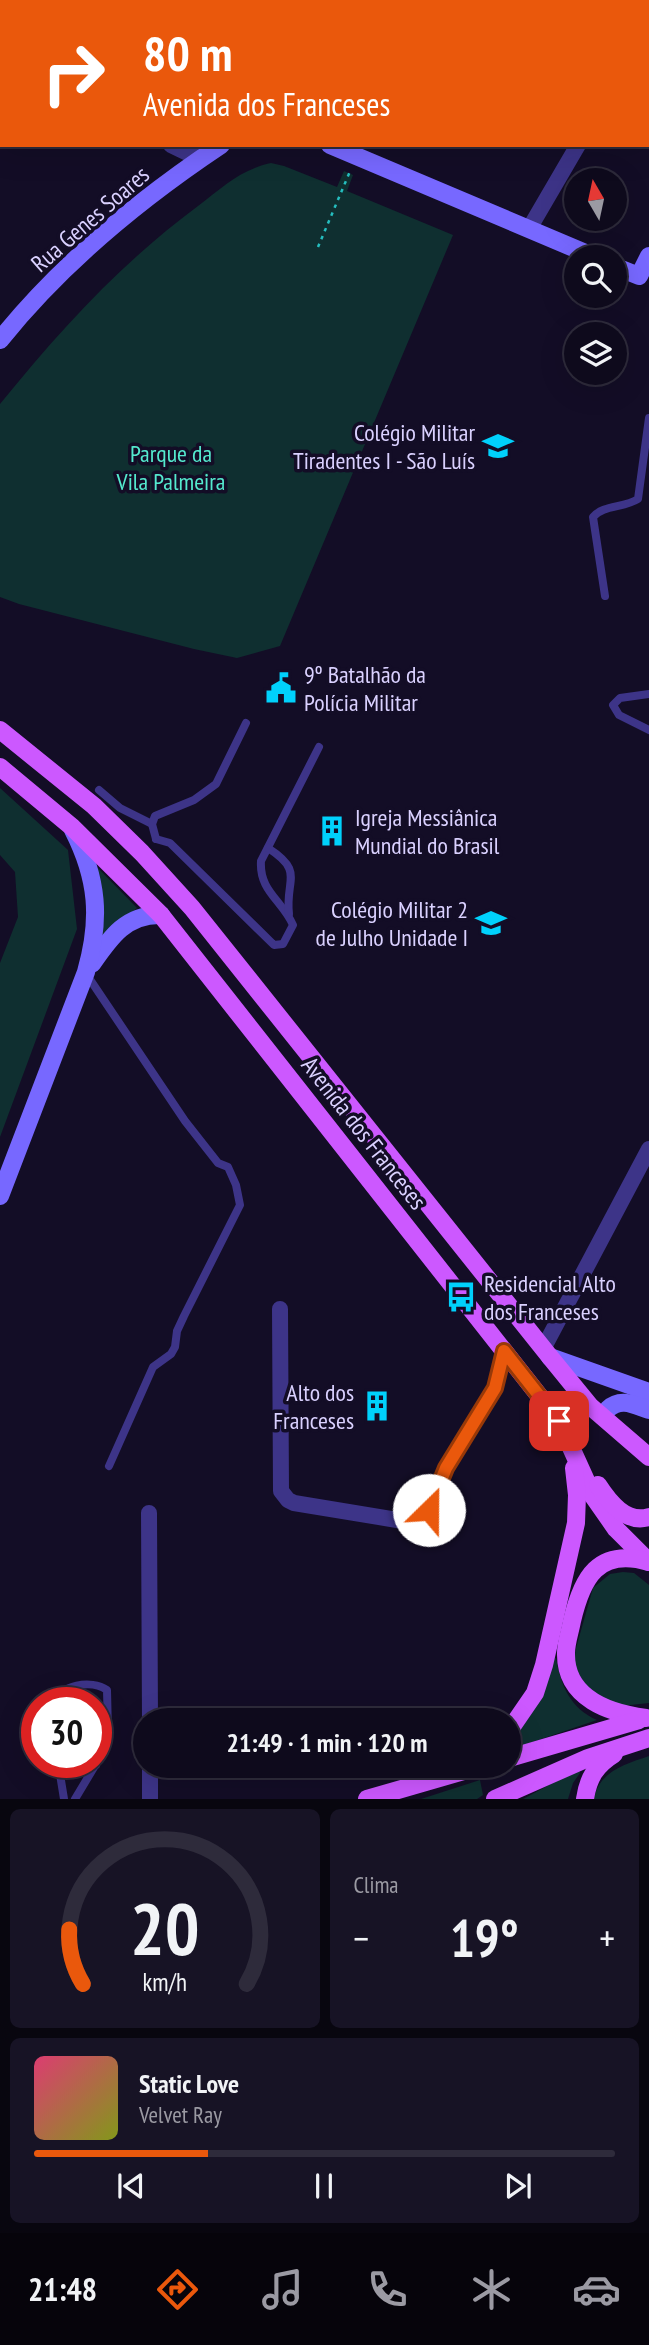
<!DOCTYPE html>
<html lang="pt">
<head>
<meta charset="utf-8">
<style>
  body { margin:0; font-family:"PT Sans Narrow",sans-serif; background:#171325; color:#f1f3f6; height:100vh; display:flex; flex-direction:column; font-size:26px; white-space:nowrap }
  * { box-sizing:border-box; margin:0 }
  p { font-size:23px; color:#9b9aa3 }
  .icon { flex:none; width:38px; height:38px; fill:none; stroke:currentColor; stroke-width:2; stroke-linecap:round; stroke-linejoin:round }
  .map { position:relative; height:1799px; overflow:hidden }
  .drawer { display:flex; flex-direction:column; gap:10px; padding:10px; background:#08060f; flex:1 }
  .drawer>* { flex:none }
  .top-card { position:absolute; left:0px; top:0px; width:649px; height:147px; box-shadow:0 7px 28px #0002,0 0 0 2px #2e2b3b; background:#ea580c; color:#fff; overflow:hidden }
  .needle { width:46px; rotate:351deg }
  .fabs { position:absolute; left:564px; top:168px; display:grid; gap:14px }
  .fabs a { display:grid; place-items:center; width:63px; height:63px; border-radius:50%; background:#0e0a1c; box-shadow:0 7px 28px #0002,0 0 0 2px #2e2b3b; font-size:35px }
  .speed { position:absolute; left:21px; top:1687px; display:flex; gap:14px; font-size:35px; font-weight:700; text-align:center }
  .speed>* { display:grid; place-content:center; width:91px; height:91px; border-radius:50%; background:#0e0a1c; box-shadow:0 7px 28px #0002,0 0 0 2px #2e2b3b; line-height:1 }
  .speed .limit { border:10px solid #d22; background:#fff; color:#111 }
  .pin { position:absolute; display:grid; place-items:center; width:60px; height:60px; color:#fff; margin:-30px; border-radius:14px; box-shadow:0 4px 10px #0006 }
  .me { position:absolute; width:77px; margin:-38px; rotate:23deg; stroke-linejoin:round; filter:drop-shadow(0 0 5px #0008) }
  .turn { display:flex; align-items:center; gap:24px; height:147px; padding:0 28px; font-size:32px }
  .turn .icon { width:91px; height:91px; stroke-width:2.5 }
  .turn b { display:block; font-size:49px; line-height:60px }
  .big { font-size:52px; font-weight:700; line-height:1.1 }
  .drawer .card { flex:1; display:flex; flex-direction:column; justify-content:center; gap:10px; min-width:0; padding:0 24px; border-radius:10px; background:#171325 }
  .drawer .dial { align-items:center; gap:0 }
  .dial svg { height:182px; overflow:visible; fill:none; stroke:#2e2b3b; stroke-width:7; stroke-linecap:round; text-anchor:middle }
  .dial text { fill:#f1f3f6; stroke:none }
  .song { display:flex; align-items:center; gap:21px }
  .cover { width:84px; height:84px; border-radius:10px; background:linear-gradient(135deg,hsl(340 70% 55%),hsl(70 70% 35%)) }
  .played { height:7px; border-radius:4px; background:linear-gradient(90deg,#ea580c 30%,#2e2b3b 30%) }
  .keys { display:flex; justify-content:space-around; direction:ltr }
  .heat { display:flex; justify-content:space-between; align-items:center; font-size:38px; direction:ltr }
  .drawer .tiles { flex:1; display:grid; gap:10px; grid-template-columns:1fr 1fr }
  .card:last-child { grid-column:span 2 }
  .trip { position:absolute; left:133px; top:1708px; width:388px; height:70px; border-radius:35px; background:#0e0a1c; box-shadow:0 7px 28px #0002,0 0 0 2px #2e2b3b; font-weight:700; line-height:70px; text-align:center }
  .menu { display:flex; height:112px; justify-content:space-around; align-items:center; background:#06040b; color:#9b9aa3 }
  .menu .icon { width:49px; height:49px }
  .menu .on { color:#ea580c }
  .menu b { font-size:32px; color:#f1f3f6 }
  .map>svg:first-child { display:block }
  .green { fill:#0f2f30 }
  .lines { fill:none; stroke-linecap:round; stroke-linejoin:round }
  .path { stroke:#25bebf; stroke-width:2.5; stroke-dasharray:3.5 5; stroke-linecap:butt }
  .lane { stroke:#3d3488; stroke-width:8 }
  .street { stroke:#3d3488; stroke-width:16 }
  .secondary { stroke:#7768ff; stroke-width:18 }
  .primary { stroke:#cc58ff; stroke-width:18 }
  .route-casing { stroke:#983908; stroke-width:18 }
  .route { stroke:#ea580c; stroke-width:12 }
  .labels { text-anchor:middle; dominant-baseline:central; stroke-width:7; stroke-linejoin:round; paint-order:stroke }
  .street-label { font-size:24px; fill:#dad1ff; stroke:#130d26 }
  .poi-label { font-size:24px; fill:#dad1ff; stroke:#130d26; text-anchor:end }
  .park-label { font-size:24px; fill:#54e9ce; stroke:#130d26 }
</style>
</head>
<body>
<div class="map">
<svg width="649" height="1799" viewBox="0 0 649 1799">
  <rect width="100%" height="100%" fill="#130d26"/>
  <g class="green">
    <path d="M271 163 284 166 337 187 344 171 353 175 347 191 453 235 280 646 237 658 194 649 19 604 0 597V404C61 329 120 264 198 206 223 187 240 170 271 163Z"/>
    <path d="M0 788 68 850 77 929 0 1137V963L18 917 15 872 0 855Z"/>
    <path d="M98 868 137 908 101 938 95 870Z"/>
    <path d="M623 1572 634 1573 649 1585V1703L621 1706 597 1699 577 1675 574 1661 576 1648 593 1588 610 1574Z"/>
    <path d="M556 1658C561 1686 570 1708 597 1720L509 1750V1741C534 1719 543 1690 552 1659Z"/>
    <path d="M649 1756V1799H594C599 1771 626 1764 649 1756Z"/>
    <path d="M579 1769 580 1773 573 1783 568 1799H523Z"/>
    <path d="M480 1780 483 1795 477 1799H421Z"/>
  </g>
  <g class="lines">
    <path class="path" d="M318 247 351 169"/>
    <g class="lane">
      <path d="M0 38 2 35"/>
      <path d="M605 596 593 517C603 505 624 508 638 499L649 418"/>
      <path d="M649 694 620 698 613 705 619 715 649 730"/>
      <path d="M99 790 120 808 152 824"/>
      <path d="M156 839 170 843 274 945 283 944 293 925C282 900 259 891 261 861L319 747"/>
      <path d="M156 839 152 824 155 816 194 800 216 784 246 723"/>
      <path d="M268 848C305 872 285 879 289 914"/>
      <path d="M87 975 185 1121 218 1163 228 1167 236 1185 240 1205 184 1316 177 1331 175 1347 171 1354 153 1367 109 1466"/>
      <path d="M53 1703C60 1685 91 1679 107 1690L108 1732 105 1749 75 1799"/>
      <path d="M58 1762 64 1799"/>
      <path d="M70 1762 81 1767 96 1765"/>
    </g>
    <g class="street">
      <path d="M296 0 297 2"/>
      <path d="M333 0 337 2"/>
      <path d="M316 2 319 0"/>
      <path d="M390 2 391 0"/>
      <path d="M518 2 519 0"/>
      <path d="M644 2 645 0"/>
      <path d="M648 120H649"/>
      <path d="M171 145 200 159"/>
      <path d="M529 229 578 145"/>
      <path d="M280 1309 281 1491 288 1500 294 1503 403 1521 422 1517 429 1510 446 1468 495 1388 504 1351"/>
      <path d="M543 1349 649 1149"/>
      <path d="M149 1513 150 1720"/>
      <path d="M150 1766V1799"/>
    </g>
    <g class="secondary">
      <path d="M0 5 2 6"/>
      <path d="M330 145 595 257"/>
      <path d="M614 266 639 276 649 256"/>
      <path d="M0 340C61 264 140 199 221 145"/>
      <path d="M92 964C110 938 126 914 161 915"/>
      <path d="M0 1196 86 972C101 919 98 879 73 830"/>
      <path d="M550 1357 649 1392"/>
      <path d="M608 1409C621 1397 634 1405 649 1410"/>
    </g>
    <g class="primary">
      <path d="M0 730 94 806 142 853 192 908 550 1357 590 1406 649 1457"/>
      <path d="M0 767 72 827 161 915 559 1421 593 1496 616 1529 649 1562"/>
      <path d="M598 1485C609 1502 626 1524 649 1517"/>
      <path d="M646 1718C610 1713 565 1699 566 1653 566 1643 570 1632 572 1621 582 1578 598 1547 649 1562"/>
      <path d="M509 1731 535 1693 544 1665 576 1523 577 1495 574 1468"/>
      <path d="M509 1758 639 1720"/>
      <path d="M367 1799 481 1766"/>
      <path d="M495 1799 588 1758 649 1738"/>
      <path d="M585 1799C588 1778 596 1765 614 1754"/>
    </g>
  </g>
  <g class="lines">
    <g class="route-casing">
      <path id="route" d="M429 1510 446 1468 495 1388 504 1351 559 1421"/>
    </g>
    <use href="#route" class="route"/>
  </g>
  <defs>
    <g id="school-bare" transform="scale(2.415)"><path d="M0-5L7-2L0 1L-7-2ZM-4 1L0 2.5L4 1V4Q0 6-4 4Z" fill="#00d1fc" stroke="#130d26" stroke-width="2.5" paint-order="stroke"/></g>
    <g id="civic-bare" transform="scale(2.415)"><path d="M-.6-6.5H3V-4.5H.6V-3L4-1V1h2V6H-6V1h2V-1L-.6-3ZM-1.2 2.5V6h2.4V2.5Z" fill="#00d1fc" stroke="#130d26" stroke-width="2.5" paint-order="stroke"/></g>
    <g id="building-bare" transform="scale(2.415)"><path d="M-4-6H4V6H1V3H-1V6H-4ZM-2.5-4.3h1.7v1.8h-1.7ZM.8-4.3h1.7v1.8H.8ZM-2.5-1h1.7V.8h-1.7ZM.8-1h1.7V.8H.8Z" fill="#00d1fc" stroke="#130d26" stroke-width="2.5" paint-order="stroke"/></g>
    <g id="bus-bare" transform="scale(2.415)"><path d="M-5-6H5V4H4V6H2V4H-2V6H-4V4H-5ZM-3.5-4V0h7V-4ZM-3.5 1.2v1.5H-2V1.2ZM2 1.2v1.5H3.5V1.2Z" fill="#00d1fc" stroke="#130d26" stroke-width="2.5" paint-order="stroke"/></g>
  </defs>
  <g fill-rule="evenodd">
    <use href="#school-bare" x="498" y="446"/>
    <use href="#civic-bare" x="281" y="688"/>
    <use href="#building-bare" x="332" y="831"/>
    <use href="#school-bare" x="491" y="923"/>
    <use href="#bus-bare" x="461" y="1297"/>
    <use href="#building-bare" x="377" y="1406"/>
  </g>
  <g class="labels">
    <g class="street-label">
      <text transform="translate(90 219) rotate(-41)">Rua Genes Soares</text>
      <text transform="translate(364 1133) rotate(52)">Avenida dos Franceses</text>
    </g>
    <g class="poi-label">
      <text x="475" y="432">Colégio Militar<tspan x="475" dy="28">Tiradentes I - São Luís</tspan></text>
      <text x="304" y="674" text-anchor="start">9º Batalhão da<tspan x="304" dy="28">Polícia Militar</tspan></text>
      <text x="355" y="817" text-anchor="start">Igreja Messiânica<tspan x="355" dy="28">Mundial do Brasil</tspan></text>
      <text x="468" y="909">Colégio Militar 2<tspan x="468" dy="28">de Julho Unidade I</tspan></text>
      <text x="484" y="1283" text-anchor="start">Residencial Alto<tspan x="484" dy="28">dos Franceses</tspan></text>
      <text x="354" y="1392">Alto dos<tspan x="354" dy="28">Franceses</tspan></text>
    </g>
    <g class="park-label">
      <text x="171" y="453">Parque da<tspan x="171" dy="28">Vila Palmeira</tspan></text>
    </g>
  </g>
</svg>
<div class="fabs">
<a><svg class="needle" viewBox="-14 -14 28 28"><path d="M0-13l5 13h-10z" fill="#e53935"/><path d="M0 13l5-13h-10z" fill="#9b9aa3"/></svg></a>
<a><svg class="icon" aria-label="search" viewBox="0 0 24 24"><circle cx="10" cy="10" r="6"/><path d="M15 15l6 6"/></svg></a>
<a><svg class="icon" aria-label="layers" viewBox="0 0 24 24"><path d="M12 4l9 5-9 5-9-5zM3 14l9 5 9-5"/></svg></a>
</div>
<div class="speed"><div class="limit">30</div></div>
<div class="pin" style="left:559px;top:1421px;background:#d93025"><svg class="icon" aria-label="arrive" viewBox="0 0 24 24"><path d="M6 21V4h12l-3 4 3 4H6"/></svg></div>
<svg class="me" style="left:429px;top:1510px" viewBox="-20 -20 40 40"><circle r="19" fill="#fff"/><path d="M0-13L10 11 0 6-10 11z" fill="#ea580c"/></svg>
<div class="trip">21:49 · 1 min · 120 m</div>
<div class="top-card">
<div class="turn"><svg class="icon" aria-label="right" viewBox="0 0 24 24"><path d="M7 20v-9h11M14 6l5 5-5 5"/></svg><div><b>80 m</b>Avenida dos Franceses</div></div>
</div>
</div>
<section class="drawer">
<div class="tiles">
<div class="card dial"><svg viewBox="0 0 100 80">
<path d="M14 69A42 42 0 1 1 86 69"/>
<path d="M14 69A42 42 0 0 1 8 45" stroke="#ea580c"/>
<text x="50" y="56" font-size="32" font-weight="700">20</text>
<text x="50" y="72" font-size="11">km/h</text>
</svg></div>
<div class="card"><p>Clima</p>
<div class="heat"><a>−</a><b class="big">19°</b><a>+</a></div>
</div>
<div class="card">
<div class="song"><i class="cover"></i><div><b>Static Love</b><p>Velvet Ray</p></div></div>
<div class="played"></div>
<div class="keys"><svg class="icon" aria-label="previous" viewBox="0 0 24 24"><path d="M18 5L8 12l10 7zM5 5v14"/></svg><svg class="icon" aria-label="pause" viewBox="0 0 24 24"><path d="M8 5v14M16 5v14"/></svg><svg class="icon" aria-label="next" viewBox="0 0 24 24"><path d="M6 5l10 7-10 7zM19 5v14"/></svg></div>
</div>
</div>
</section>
<nav class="menu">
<b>21:48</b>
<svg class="icon on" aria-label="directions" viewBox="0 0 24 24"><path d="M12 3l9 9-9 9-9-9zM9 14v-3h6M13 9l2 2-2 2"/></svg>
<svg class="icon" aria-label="music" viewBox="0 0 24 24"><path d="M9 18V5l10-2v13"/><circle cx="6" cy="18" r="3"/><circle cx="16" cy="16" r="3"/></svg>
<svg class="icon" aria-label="phone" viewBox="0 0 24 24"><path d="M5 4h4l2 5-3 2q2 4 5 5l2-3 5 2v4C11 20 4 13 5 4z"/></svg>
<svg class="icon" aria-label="climate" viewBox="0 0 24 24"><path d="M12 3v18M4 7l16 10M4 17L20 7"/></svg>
<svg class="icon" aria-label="car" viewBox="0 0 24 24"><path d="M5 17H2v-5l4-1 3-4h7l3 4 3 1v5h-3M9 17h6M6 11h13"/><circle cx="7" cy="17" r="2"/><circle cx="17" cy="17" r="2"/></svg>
</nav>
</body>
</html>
